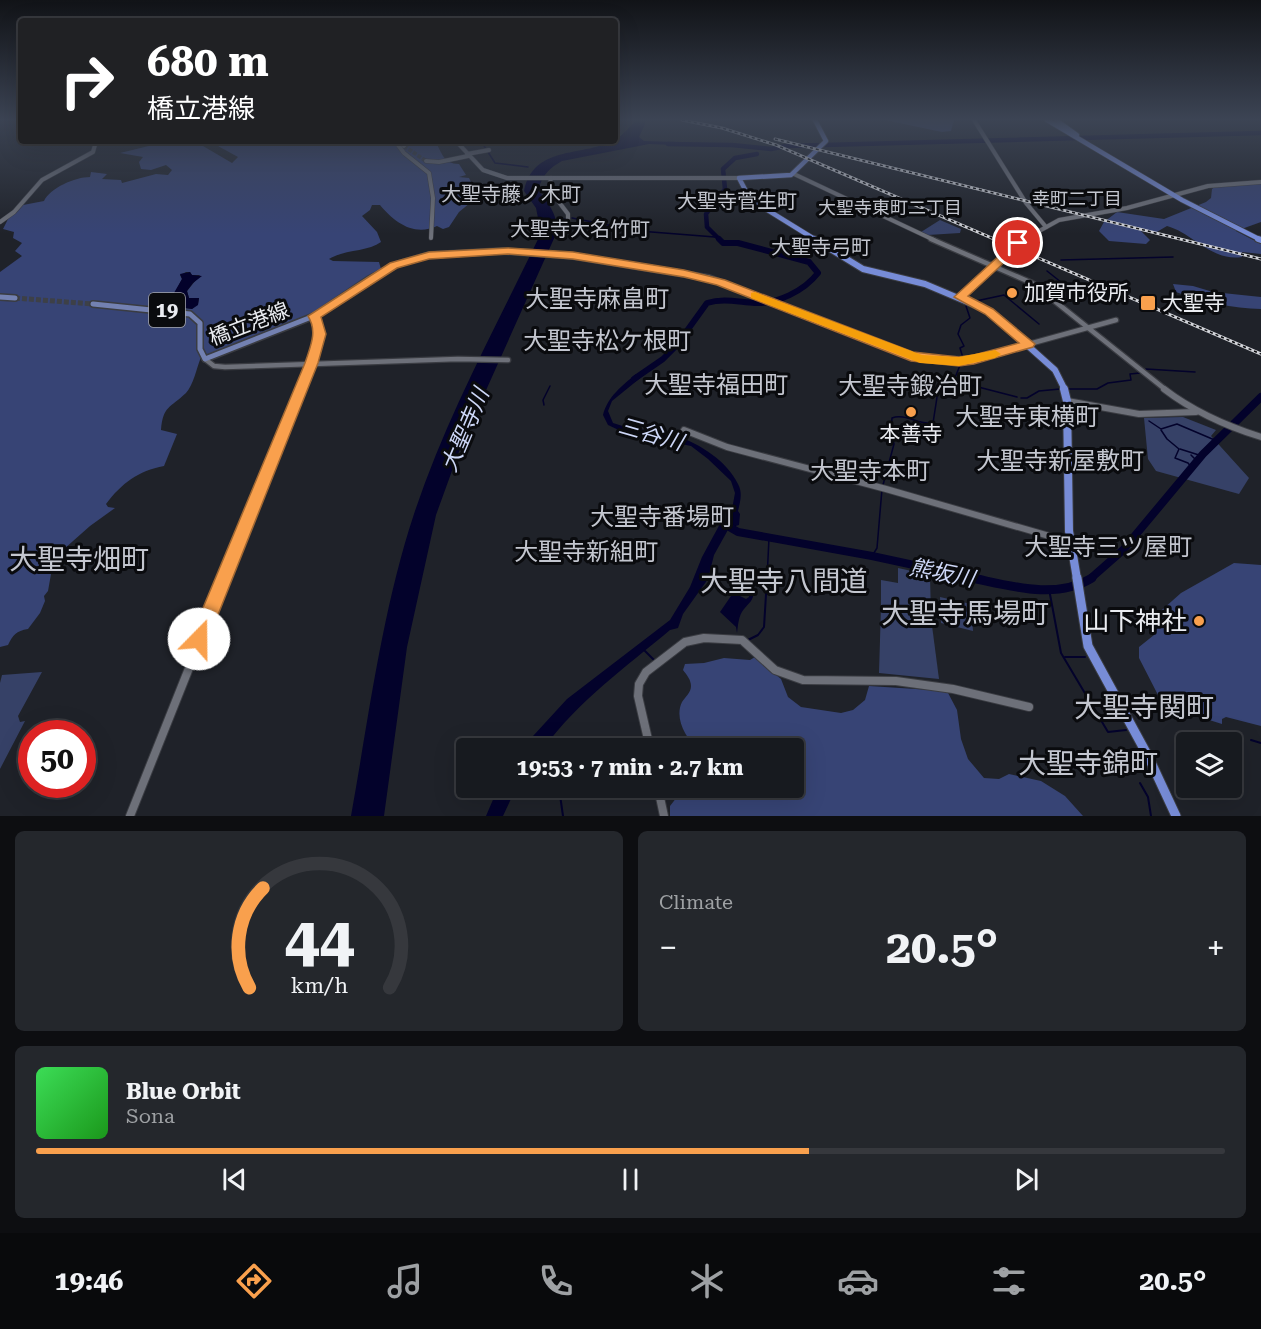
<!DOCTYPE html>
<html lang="en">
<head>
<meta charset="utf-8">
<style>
  body { margin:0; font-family:"Roboto Serif","Noto Sans JP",serif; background:#24272c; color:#f1f3f6; height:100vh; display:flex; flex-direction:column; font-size:22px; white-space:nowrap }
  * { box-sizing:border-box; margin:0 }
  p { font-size:20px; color:#9ea1a4 }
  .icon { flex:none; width:33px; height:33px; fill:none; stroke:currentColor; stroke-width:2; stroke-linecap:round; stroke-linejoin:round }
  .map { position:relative; height:816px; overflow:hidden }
  .side { display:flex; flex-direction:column; gap:15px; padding:15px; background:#0d0e11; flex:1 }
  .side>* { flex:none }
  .top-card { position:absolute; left:18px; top:18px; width:600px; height:126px; border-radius:6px; box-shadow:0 6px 24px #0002,0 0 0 2px #36383d; background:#202124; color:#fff; overflow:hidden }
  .fabs { position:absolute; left:1176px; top:732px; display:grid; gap:12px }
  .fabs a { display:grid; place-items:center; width:66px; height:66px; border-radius:6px; background:#171a1f; box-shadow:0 6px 24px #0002,0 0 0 2px #36383d; font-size:30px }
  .speed { position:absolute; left:18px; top:720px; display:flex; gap:12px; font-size:30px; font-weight:700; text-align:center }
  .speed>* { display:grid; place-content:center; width:78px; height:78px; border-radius:50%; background:#171a1f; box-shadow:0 6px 24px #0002,0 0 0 2px #36383d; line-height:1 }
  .speed .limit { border:9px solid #d22; background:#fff; color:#111 }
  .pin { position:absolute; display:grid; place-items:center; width:51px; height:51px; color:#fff; margin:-26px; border:3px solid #fff; border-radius:50%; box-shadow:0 2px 6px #0007 }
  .me { position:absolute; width:66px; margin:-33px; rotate:22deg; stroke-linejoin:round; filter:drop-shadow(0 0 4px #0008) }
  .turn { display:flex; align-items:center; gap:21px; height:126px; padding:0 30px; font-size:27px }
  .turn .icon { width:78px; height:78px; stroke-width:2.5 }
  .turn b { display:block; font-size:42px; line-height:51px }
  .big { font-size:45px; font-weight:700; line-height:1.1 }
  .side .card { flex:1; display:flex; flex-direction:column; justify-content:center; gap:9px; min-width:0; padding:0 21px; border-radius:9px; background:#24272c }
  .side .dial { align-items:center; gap:0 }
  .dial svg { height:156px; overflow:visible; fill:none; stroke:#36383d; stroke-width:7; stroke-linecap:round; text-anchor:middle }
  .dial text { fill:#f1f3f6; stroke:none }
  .song { display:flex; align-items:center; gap:18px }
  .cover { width:72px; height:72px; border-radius:9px; background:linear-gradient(135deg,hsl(130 70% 55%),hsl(120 70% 35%)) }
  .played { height:6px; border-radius:3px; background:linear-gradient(90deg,#f9a04d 65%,#36383d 65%) }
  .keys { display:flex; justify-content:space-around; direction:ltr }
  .heat { display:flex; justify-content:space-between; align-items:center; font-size:33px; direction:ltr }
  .side .tiles { flex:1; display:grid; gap:15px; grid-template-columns:1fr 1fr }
  .card:last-child { grid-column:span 2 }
  .trip { position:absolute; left:456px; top:738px; width:348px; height:60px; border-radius:6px; background:#171a1f; box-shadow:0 6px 24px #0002,0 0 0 2px #36383d; font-weight:700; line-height:60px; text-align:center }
  .dock { display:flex; height:96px; justify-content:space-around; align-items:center; background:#090a0c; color:#9ea1a4 }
  .dock .icon { width:42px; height:42px }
  .dock .selected { color:#f9a04d }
  .dock b { font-size:27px; color:#f1f3f6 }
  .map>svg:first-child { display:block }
  .green { fill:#364167 }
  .forest { fill:#374475; fill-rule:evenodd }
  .water { fill:#03022b }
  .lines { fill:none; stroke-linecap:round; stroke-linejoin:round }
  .stream-far1 { stroke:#03022b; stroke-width:1.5 }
  .stream { stroke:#03022b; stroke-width:2 }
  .river-far3 { stroke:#03022b; stroke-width:4.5 }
  .river-far2 { stroke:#03022b; stroke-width:6 }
  .river-far1 { stroke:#03022b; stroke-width:8 }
  .river { stroke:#03022b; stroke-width:9 }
  .secondary-tunnel { stroke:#3d4047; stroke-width:4; stroke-dasharray:4 1.5; stroke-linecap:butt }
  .primary-tunnel { stroke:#3d4047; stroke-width:5; stroke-dasharray:5 2; stroke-linecap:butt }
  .secondary-far3-casing { stroke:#3a3c42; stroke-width:5 }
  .secondary-far2-casing { stroke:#3a3c42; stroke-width:7 }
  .secondary-far1-casing { stroke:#3a3c42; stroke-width:8 }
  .secondary-casing { stroke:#3a3c42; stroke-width:10 }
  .primary-casing { stroke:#3a3c42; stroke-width:8 }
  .highway-far3-casing { stroke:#3a3c42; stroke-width:6 }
  .highway-far2-casing { stroke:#3a3c42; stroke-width:8 }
  .highway-far1-casing { stroke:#3a3c42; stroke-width:10 }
  .highway-casing { stroke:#3a3c42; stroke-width:11 }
  .secondary-far3 { stroke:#6d7079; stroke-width:4 }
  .secondary-far2 { stroke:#6d7079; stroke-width:4.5 }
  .secondary-far1 { stroke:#6d7079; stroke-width:6 }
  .secondary { stroke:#6d7079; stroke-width:8 }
  .primary { stroke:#7381b1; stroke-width:5 }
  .highway-far3 { stroke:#778cd7; stroke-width:4.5 }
  .highway-far2 { stroke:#778cd7; stroke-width:6 }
  .highway-far1 { stroke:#778cd7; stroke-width:8 }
  .highway { stroke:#778cd7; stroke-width:9 }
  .rail-casing { stroke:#d1d3d8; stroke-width:3 }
  .rail { stroke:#0a0b0e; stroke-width:1.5; stroke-dasharray:3; stroke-linecap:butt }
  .route { fill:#f9a04d; stroke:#a26832; stroke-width:1.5 }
  .slow { fill:#f59e0b }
  .poi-dot { fill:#f9a04d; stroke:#0a0b0e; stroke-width:2 }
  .labels { text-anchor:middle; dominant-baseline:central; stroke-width:6; stroke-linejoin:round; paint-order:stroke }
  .far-neighbourhood-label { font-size:18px; fill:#c3c6cf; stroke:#0a0b0e }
  .far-quarter-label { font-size:20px; fill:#c3c6cf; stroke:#0a0b0e }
  .shield { fill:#0a0b0e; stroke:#a7a8ad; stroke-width:1.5 }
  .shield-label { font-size:20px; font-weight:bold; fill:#eaecf1 }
  .poi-label { font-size:21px; fill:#eaecf1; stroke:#0a0b0e; text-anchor:start }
  .street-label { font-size:21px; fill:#eaecf1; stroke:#0a0b0e }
  .water-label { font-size:22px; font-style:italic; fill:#cdd7f7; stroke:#0a0b0e }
  .quarter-label { font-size:24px; fill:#c3c6cf; stroke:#0a0b0e }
  .near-poi-label { font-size:26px; fill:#eaecf1; stroke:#0a0b0e; text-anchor:end }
  .near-quarter-label { font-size:28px; fill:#c3c6cf; stroke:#0a0b0e }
</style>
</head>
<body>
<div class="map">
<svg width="1261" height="816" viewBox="0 0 1261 816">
  <rect width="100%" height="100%" fill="#1f2229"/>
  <g class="green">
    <path d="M940 220 961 229 960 233 928 235 921 232Z"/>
    <path d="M1183 417 1216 430 1211 436 1249 478 1239 494 1156 471 1148 459 1144 418Z"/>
    <path d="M898 568 930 575 931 617 881 605V580L898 583Z"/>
    <path d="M940 597 971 604 973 631 941 623Z"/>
    <path d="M881 607 931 618 939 679 879 673Z"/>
    <path d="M42 672 18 716 20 722 25 721 0 769V683L2 675Z"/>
  </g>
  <g class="forest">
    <path d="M885 120H954L951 131 942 132Z"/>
    <path d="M158 141H206L203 146 232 163 238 157 218 146 225 143 220 141H435C442 152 443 164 459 164L466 175 459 177 469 178 475 190 481 191V194L459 212 449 227 443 229 437 226C414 237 394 222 380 205H372L370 210 362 216 377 232 381 242C368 252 345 249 329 259L333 261 379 262 381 269 307 317 201 357C197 367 193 386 186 393 170 408 163 406 161 430L177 434 164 466C138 471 122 483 106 504L108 507 115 508 90 526 64 549 53 551 49 561 51 574 48 591 44 596 45 601 40 613 28 629C16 631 13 635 8 645L0 647V272L22 256 15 251 22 243 13 238 14 232 3 229 8 219 23 205 44 201C50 188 75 177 90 177L91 172 107 174 102 179 121 180 122 183 156 174 168 175 172 170 166 165 151 170 141 169 139 162 143 157 120 153 161 143ZM190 272 192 275H200L187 291 189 298H199L198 304 192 309 168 306 182 279 180 275 186 272Z"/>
    <path d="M1261 183V222L1236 231 1261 244V254L1242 252V257C1212 262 1193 233 1167 226L1155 233 1141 231 1150 240 1146 244 1109 241 1099 231 1104 222 1117 212 1164 219 1206 202 1211 198 1212 189 1216 186Z"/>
    <path d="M1173 284 1193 286 1213 292 1261 297V309C1233 308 1203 303 1176 292Z"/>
    <path d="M1234 563 1261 565V726L1226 717 1222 719V724L1190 714 1185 708 1164 701 1158 695 1139 658V647L1154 635 1145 625 1181 593Z"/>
    <path d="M755 657 781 679 788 697 801 707 841 713 853 710 865 700 869 686 947 691 957 710 961 739 968 759 984 778 999 779 1009 774 1041 781 1065 796 1083 816H670V806L684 788H794V748H698C686 739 674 718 682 702 685 697 691 693 691 686 691 680 687 675 683 670L685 664 704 663 724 658 750 660Z"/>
  </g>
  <g class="water">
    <path d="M636 120H644L645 124 639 137 644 141 677 142 676 145 649 144 562 161C548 169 543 175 538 190 549 204 559 216 556 234L461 446 436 515 407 647 384 816H351C369 716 382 611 414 514 446 417 497 325 541 233L536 208 524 191C534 145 580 157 613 141 621 137 629 128 636 120Z"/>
    <path d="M190 272 192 275 202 276 193 283 187 291 189 298H199L198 305 192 309 167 305 182 279 180 274Z"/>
    <path d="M636 374 644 375 612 401 608 411 613 423C634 431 656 429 677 436 700 444 727 461 738 484 743 493 740 502 738 511L740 514 739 525 729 528 714 555 708 579 683 614 678 628 670 630C626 667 578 701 544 748H522L567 699 670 620 690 587 702 557 721 522 730 520 735 493 731 481 708 459 691 446 623 432 608 425 603 415C608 396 622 386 636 374Z"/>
    <path d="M742 573 754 592C753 601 749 603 744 609 738 616 738 627 737 633L736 627 720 612 731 596 738 595 746 599 749 597 748 590 742 585Z"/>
    <path d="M498 788H516L503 816H486Z"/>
  </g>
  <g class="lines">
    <g class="stream-far1">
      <path d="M481 141 486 149"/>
      <path d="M488 152 495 163 528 167"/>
      <path d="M572 218 639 231 715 237"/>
      <path d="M556 221 566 219"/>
      <path d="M1009 242 1026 231"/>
      <path d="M1061 260 1173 257"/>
      <path d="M1047 271 1071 290"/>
      <path d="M976 301 1004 295 1039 324"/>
      <path d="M963 358 960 348 964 346 958 334 961 325 970 318 965 303"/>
      <path d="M1145 372 1146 369 1195 372"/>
      <path d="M955 381 1017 397"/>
      <path d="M1069 389H1097L1108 383 1131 380 1130 374 1140 373"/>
      <path d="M1021 398H1027L1039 391 1060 389"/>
      <path d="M544 405 543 400 550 386"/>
      <path d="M1149 421 1161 429 1177 424 1217 441"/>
      <path d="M1161 430 1167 439 1179 449 1175 458 1188 463 1192 468"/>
      <path d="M1180 449 1202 456"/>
      <path d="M1191 455 1197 461"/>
      <path d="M883 485 894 444 891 432 892 418C905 413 919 425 933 423L940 378 954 380 961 363"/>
      <path d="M872 556 877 548 882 489"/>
      <path d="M767 579 769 538"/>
    </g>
    <g class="stream">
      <path d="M1049 589 1061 653 1108 732 1126 730"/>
      <path d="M746 641 758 635 764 627 767 578"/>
      <path d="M645 651 654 660"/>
      <path d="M1065 657H1085"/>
      <path d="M1251 740 1261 743"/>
      <path d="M1140 783 1148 797 1151 816"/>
      <path d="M559 788 563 816"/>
    </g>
    <g class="river-far3">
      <path d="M668 144 732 145 771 149 786 146 1261 133"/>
      <path d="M720 240 707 227 706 214 725 189 723 169 735 158 757 154"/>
    </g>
    <path class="river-far2" d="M634 379 663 359 676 346 707 303C723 298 738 302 755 303 777 304 804 291 818 273L809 262 738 243H723L719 239"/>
    <g class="river-far1">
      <path d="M726 525 738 532 872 556 979 579"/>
      <path d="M1090 579 1123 550 1203 454 1261 397"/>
    </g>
    <path class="river" d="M972 578C1011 586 1056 600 1092 578"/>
    <path class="secondary-tunnel" d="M404 146 426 161"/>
    <path class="primary-tunnel" d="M15 298 93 304"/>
    <g class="secondary-far3-casing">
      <g id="secondary-far3">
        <path d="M974 120 1026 203 1046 227"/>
        <path d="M395 141 404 153 429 173 433 198 431 238"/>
        <path d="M402 141 404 146"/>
        <path d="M456 141 483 170 507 178H739"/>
        <path d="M467 154 489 150"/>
        <path d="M426 161 439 162 468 156"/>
        <path d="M794 174 934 240"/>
        <path d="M551 178 549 189 568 214V228"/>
        <path d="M0 222 14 212 42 180 93 152 95 145 88 141"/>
        <path d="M1023 240 1059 220 1127 208 1208 186 1261 182"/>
      </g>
    </g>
    <g class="secondary-far2-casing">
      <g id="secondary-far2">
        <path d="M931 239 1032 283 1166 390"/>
        <path d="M960 297 1018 243 1026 239"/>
        <path d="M1029 344 1116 320"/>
        <path d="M205 359 214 366 225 367 458 359 508 360"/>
        <path d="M300 390C309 368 326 340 314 316"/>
      </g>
    </g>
    <g class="secondary-far1-casing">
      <g id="secondary-far1">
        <path d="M1164 389C1194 412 1226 426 1261 437"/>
        <path d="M1067 401 1139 414 1196 412"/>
        <path d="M684 430 727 447 886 489 1070 542"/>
        <path d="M225 579 301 389"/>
      </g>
    </g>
    <g class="secondary-casing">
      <g id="secondary">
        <path d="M650 748 638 696 639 684 646 672 685 642 704 638 742 640 775 670 803 680 896 681 953 689 1029 707"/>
        <path d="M658 788 664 816"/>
        <path d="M130 816 225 578"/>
      </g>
    </g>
    <g class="primary-casing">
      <g id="primary">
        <path d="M0 297 15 298"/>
        <path d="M93 304 190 314 200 323V349L205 359 314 316 369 279 398 264 429 255 503 251 573 256 709 278 920 359 974 360 1029 344"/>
      </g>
    </g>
    <g class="highway-far3-casing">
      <g id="highway-far3">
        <path d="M815 120 826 141 791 175 739 178 749 197 756 203 816 240"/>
        <path d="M1047 120 1182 200 1261 240"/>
        <path d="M1056 120 1077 135"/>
      </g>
    </g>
    <g class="highway-far2-casing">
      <g id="highway-far2">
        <path d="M814 239 863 269 925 284 989 311 1055 370 1065 390"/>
        <path d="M1258 239 1261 240"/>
      </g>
    </g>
    <g class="highway-far1-casing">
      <path id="highway-far1" d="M1064 389 1067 401 1069 531 1077 579"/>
    </g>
    <g class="highway-casing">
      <path id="highway" d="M1077 578 1088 646 1149 758 1176 816"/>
    </g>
    <use href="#secondary-far3" class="secondary-far3"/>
    <use href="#secondary-far2" class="secondary-far2"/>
    <use href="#secondary-far1" class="secondary-far1"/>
    <use href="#secondary" class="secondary"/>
    <use href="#primary" class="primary"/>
    <use href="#highway-far3" class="highway-far3"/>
    <use href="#highway-far2" class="highway-far2"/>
    <use href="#highway-far1" class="highway-far1"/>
    <use href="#highway" class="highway"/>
    <g class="rail-casing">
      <g id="rail">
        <path d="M682 120 722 128 776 145 1261 354"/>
        <path d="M775 139 1261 259"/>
      </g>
    </g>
    <use href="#rail" class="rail"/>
  </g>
  <linearGradient id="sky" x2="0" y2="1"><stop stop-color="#111317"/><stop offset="0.51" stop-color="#3c4454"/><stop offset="1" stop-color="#3c4454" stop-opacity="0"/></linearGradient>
  <rect width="1261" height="234" fill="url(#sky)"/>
  <path class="route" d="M1018 240 1024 243 1022 246 968 296 993 309 1035 344 1033 347 974 364 959 366 911 361 717 285 684 277 573 259 508 254 429 259 397 268 321 317 326 334 318 363 206 645 199 648 193 645 190 639 305 363C310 347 318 332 308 316L390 263 429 252 508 248 573 252 684 270 725 280 913 352 959 357 974 355 1019 343 985 314 954 297 1015 241Z"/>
  <path class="slow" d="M755 292 922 355 959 357 995 350 1001 354 995 358 959 366 920 363 751 298V293Z"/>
  <g class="poi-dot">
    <circle cx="1012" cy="293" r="6"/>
    <rect x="1140" y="295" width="16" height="16" rx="3"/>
    <circle cx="911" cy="412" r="6"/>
    <circle cx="1199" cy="621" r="6"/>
  </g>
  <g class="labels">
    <g class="far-neighbourhood-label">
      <text x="1077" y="198">幸町二丁目</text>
      <text x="890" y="207">大聖寺東町二丁目</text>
    </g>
    <g class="far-quarter-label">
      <text x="511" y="194">大聖寺藤ノ木町</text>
      <text x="737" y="201">大聖寺菅生町</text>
      <text x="580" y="229">大聖寺大名竹町</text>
      <text x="821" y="247">大聖寺弓町</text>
    </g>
    <rect class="shield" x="149" y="293" width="36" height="34" rx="4.5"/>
    <g class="shield-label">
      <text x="167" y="310">19</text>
    </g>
    <g class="poi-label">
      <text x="1024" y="293">加賀市役所</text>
      <text x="1162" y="303">大聖寺</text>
      <text x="911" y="434" text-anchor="middle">本善寺</text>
    </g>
    <g class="street-label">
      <text transform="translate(249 324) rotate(-21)">橋立港線</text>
    </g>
    <g class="water-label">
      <text transform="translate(465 430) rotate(-67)">大聖寺川</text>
      <text transform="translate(651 434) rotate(16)">三谷川</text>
      <text transform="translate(942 573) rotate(11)">熊坂川</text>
    </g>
    <g class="quarter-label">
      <text x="597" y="299">大聖寺麻畠町</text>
      <text x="607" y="341">大聖寺松ケ根町</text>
      <text x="716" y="385">大聖寺福田町</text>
      <text x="910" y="386">大聖寺鍛冶町</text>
      <text x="1027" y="417">大聖寺東横町</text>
      <text x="1060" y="461">大聖寺新屋敷町</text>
      <text x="870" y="471">大聖寺本町</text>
      <text x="662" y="517">大聖寺番場町</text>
      <text x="1108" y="547">大聖寺三ツ屋町</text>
      <text x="586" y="552">大聖寺新組町</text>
    </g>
    <g class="near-poi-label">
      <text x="1187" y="621">山下神社</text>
    </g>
    <g class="near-quarter-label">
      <text x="79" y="559">大聖寺畑町</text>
      <text x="784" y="581">大聖寺八間道</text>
      <text x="965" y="613">大聖寺馬場町</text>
      <text x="1144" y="707">大聖寺関町</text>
      <text x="1088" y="763">大聖寺錦町</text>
    </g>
  </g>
</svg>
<div class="fabs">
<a><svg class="icon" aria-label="layers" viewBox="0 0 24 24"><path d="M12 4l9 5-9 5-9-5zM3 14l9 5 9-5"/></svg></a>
</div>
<div class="speed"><div class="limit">50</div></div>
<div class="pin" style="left:1018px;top:243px;background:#d93025"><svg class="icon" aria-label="arrive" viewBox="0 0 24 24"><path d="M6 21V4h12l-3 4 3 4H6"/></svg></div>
<svg class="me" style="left:199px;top:639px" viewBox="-20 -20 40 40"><circle r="19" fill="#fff"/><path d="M0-13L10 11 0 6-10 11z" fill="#f9a04d"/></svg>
<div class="trip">19:53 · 7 min · 2.7 km</div>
<div class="top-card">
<div class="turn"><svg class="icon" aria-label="right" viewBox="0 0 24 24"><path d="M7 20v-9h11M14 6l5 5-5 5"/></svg><div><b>680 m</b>橋立港線</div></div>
</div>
</div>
<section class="side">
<div class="tiles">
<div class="card dial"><svg viewBox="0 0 100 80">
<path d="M14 69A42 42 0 1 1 86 69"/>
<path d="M14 69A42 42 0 0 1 21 18" stroke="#f9a04d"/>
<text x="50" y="56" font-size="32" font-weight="700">44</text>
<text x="50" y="72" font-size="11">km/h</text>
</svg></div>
<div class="card"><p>Climate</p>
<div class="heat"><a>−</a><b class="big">20.5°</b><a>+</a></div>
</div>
<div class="card">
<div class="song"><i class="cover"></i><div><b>Blue Orbit</b><p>Sona</p></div></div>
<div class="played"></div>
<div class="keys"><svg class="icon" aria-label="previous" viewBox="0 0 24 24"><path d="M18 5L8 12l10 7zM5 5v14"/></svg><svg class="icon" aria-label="pause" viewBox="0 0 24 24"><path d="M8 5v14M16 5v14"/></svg><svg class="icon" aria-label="next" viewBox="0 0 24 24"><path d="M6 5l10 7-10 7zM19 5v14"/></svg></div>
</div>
</div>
</section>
<nav class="dock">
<b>19:46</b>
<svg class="icon selected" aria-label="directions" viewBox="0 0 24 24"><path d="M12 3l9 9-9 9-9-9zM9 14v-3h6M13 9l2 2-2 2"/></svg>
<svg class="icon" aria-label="music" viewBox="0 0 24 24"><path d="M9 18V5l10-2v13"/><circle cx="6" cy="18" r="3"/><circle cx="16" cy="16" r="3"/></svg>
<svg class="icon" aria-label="phone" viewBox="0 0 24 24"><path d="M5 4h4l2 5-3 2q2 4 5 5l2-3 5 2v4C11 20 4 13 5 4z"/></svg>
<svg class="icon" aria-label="climate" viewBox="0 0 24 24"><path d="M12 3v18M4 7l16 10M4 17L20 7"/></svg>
<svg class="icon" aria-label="car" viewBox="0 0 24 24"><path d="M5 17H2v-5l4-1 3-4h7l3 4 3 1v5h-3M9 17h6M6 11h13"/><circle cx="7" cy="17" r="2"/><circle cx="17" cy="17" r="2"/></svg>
<svg class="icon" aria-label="filters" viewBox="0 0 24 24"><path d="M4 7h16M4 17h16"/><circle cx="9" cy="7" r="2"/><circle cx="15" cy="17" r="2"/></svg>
<b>20.5°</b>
</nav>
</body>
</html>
